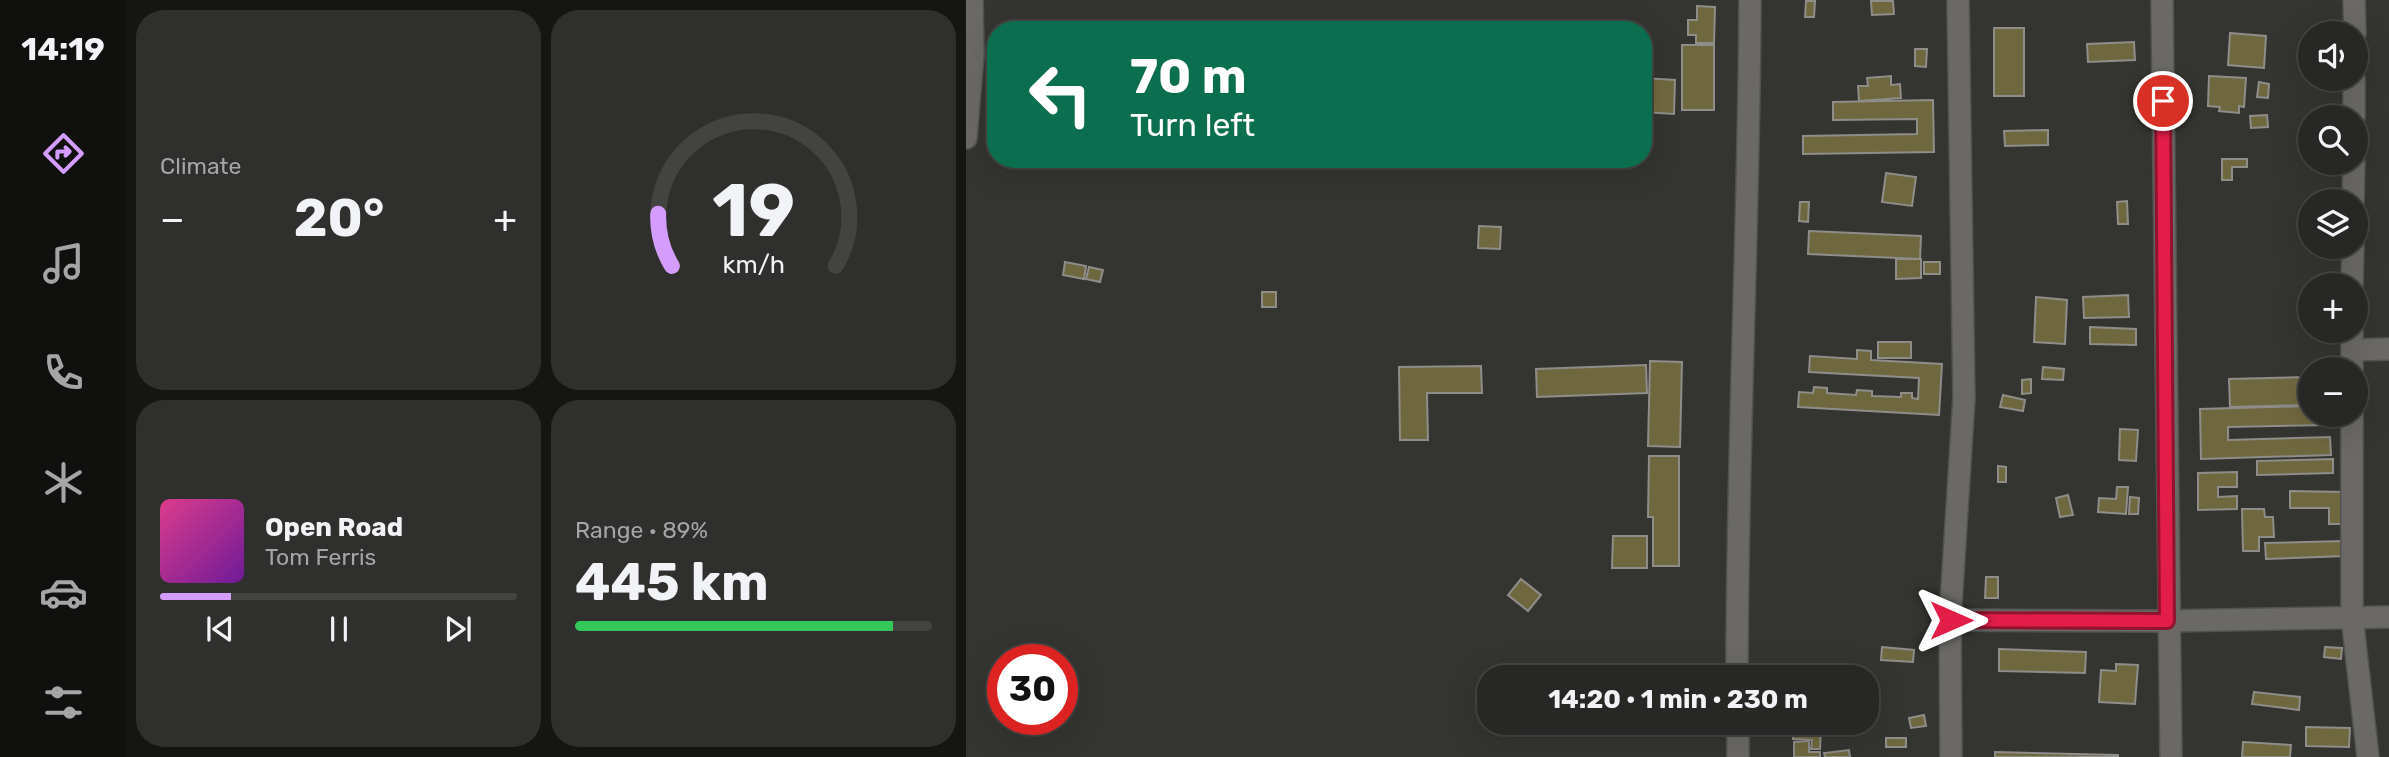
<!DOCTYPE html>
<html lang="en">
<head>
<meta charset="utf-8">
<style>
  body { margin:0; font-family:Rubik,sans-serif; background:#2f2f2d; color:#f1f3f6; height:100vh; display:flex; flex-direction:column; font-size:26px; white-space:nowrap }
  * { box-sizing:border-box; margin:0 }
  p { font-size:23px; color:#a4a5a7 }
  .icon { flex:none; width:38px; height:38px; fill:none; stroke:currentColor; stroke-width:2; stroke-linecap:round; stroke-linejoin:round }
  .map { position:relative; flex:1; overflow:hidden }
  .sheet { display:flex; flex-direction:column; gap:10px; padding:10px; background:#151514; width:840px }
  .sheet>* { flex:none }
  .banner { position:absolute; left:21px; top:21px; width:665px; height:147px; border-radius:28px; box-shadow:0 7px 28px #0002,0 0 0 2px #434442; background:#0b6e4f; color:#fff; overflow:hidden }
  .tools { position:absolute; left:1332px; top:21px; display:grid; gap:14px }
  .tools a { display:grid; place-items:center; width:70px; height:70px; border-radius:50%; background:#272725; box-shadow:0 7px 28px #0002,0 0 0 2px #434442; font-size:35px }
  .speed { position:absolute; left:21px; top:644px; display:flex; gap:14px; font-size:35px; font-weight:700; text-align:center }
  .speed>* { display:grid; place-content:center; width:91px; height:91px; border-radius:50%; background:#272725; box-shadow:0 7px 28px #0002,0 0 0 2px #434442; line-height:1 }
  .speed .limit { border:10px solid #d22; background:#fff; color:#111 }
  .pin { position:absolute; display:grid; place-items:center; width:60px; height:60px; color:#fff; margin:-30px; border:4px solid #fff; border-radius:50%; box-shadow:0 2px 7px #0007 }
  .me { position:absolute; width:77px; margin:-38px; rotate:90deg; stroke-linejoin:round; filter:drop-shadow(0 0 5px #0008) }
  .turn { display:flex; align-items:center; gap:24px; height:147px; padding:0 28px; font-size:32px }
  .turn .icon { width:91px; height:91px; stroke-width:2.5 }
  .turn b { display:block; font-size:49px; line-height:60px }
  .big { font-size:52px; font-weight:700; line-height:1.1 }
  .sheet .widget { flex:1; display:flex; flex-direction:column; justify-content:center; gap:10px; min-width:0; padding:0 24px; border-radius:28px; background:#2f2f2d }
  .sheet .dial { align-items:center; gap:0 }
  .dial svg { height:182px; overflow:visible; fill:none; stroke:#434442; stroke-width:7; stroke-linecap:round; text-anchor:middle }
  .dial text { fill:#f1f3f6; stroke:none }
  .song { display:flex; align-items:center; gap:21px }
  .cover { width:84px; height:84px; border-radius:10px; background:linear-gradient(135deg,hsl(330 70% 55%),hsl(280 70% 35%)) }
  .played { height:7px; border-radius:4px; background:linear-gradient(90deg,#d49cfc 20%,#434442 20%) }
  .keys { display:flex; justify-content:space-around; direction:ltr }
  .heat { display:flex; justify-content:space-between; align-items:center; font-size:38px; direction:ltr }
  .charge { height:10px; border-radius:5px; background:linear-gradient(90deg,#34c759 89%,#434442 0) }
  .sheet .tiles { flex:1; display:grid; gap:10px; grid-template-columns:repeat(2,1fr) }
  .trip { position:absolute; left:511px; top:665px; width:402px; height:70px; border-radius:28px; background:#272725; box-shadow:0 7px 28px #0002,0 0 0 2px #434442; font-weight:700; line-height:70px; text-align:center }
  main { display:flex; flex:1; min-height:0 }
  .tabs { display:flex; flex-direction:column; width:126px; justify-content:space-around; align-items:center; background:#10100f; color:#a4a5a7 }
  .tabs .icon { width:49px; height:49px }
  .tabs .selected { color:#d49cfc }
  .tabs b { font-size:32px; color:#f1f3f6 }
  .map>svg:first-child { display:block }
  .building { fill:#6f683f; stroke:#8e8d8a; stroke-width:2 }
  .lines { fill:none; stroke-linecap:round; stroke-linejoin:round }
  .minor-casing { stroke:#525250; stroke-width:24 }
  .minor { stroke:#6a6966; stroke-width:21 }
  .route-casing { stroke:#92132f; stroke-width:18 }
  .route { stroke:#e11d48; stroke-width:12 }
</style>
</head>
<body>
<main>
<nav class="tabs">
<b>14:19</b>
<svg class="icon selected" aria-label="directions" viewBox="0 0 24 24"><path d="M12 3l9 9-9 9-9-9zM9 14v-3h6M13 9l2 2-2 2"/></svg>
<svg class="icon" aria-label="music" viewBox="0 0 24 24"><path d="M9 18V5l10-2v13"/><circle cx="6" cy="18" r="3"/><circle cx="16" cy="16" r="3"/></svg>
<svg class="icon" aria-label="phone" viewBox="0 0 24 24"><path d="M5 4h4l2 5-3 2q2 4 5 5l2-3 5 2v4C11 20 4 13 5 4z"/></svg>
<svg class="icon" aria-label="climate" viewBox="0 0 24 24"><path d="M12 3v18M4 7l16 10M4 17L20 7"/></svg>
<svg class="icon" aria-label="car" viewBox="0 0 24 24"><path d="M5 17H2v-5l4-1 3-4h7l3 4 3 1v5h-3M9 17h6M6 11h13"/><circle cx="7" cy="17" r="2"/><circle cx="17" cy="17" r="2"/></svg>
<svg class="icon" aria-label="filters" viewBox="0 0 24 24"><path d="M4 7h16M4 17h16"/><circle cx="9" cy="7" r="2"/><circle cx="15" cy="17" r="2"/></svg>
</nav>
<section class="sheet">
<div class="tiles">
<div class="widget"><p>Climate</p>
<div class="heat"><a>−</a><b class="big">20°</b><a>+</a></div>
</div>
<div class="widget dial"><svg viewBox="0 0 100 80">
<path d="M14 69A42 42 0 1 1 86 69"/>
<path d="M14 69A42 42 0 0 1 8 46" stroke="#d49cfc"/>
<text x="50" y="56" font-size="32" font-weight="700">19</text>
<text x="50" y="72" font-size="11">km/h</text>
</svg></div>
<div class="widget">
<div class="song"><i class="cover"></i><div><b>Open Road</b><p>Tom Ferris</p></div></div>
<div class="played"></div>
<div class="keys"><svg class="icon" aria-label="previous" viewBox="0 0 24 24"><path d="M18 5L8 12l10 7zM5 5v14"/></svg><svg class="icon" aria-label="pause" viewBox="0 0 24 24"><path d="M8 5v14M16 5v14"/></svg><svg class="icon" aria-label="next" viewBox="0 0 24 24"><path d="M6 5l10 7-10 7zM19 5v14"/></svg></div>
</div>
<div class="widget"><p>Range · 89%</p><b class="big">445 km</b><div class="charge"></div></div>
</div>
</section>
<div class="map">
<svg width="1423" height="757" viewBox="0 0 1423 757">
  <rect width="100%" height="100%" fill="#343431"/>
  <g class="building">
    <path d="M840 1H849L848 17H839Z"/>
    <path d="M905 1H927L928 14 906 15Z"/>
    <path d="M731 6 749 7 748 43H730V35H722V20H731Z"/>
    <rect x="1028" y="28" width="30" height="68"/>
    <path d="M1264 33 1300 36 1298 68 1262 65Z"/>
    <path d="M1168 42 1169 60 1122 62 1121 44Z"/>
    <rect x="716" y="45" width="32" height="65"/>
    <path d="M949 49H961L960 67 949 66Z"/>
    <path d="M925 76V85L934 84 935 98 893 101 892 86H902L901 78Z"/>
    <path d="M1243 76 1280 78 1278 107 1273 106V113L1253 111 1254 107 1242 106Z"/>
    <path d="M677 78 709 80 708 114 677 112Z"/>
    <path d="M1293 82 1303 84 1302 98 1291 97Z"/>
    <path d="M967 100 968 152 837 154V136L951 134V119L867 120V102Z"/>
    <path d="M1301 115 1302 127 1285 128 1284 116Z"/>
    <path d="M1082 130V145L1039 146 1038 131Z"/>
    <path d="M1256 159H1281V167H1266V180H1256Z"/>
    <path d="M920 173 950 177 946 206 916 202Z"/>
    <path d="M1161 201 1162 224H1152L1151 202Z"/>
    <path d="M834 202H843L842 222 833 221Z"/>
    <path d="M513 226 535 227 534 249 512 248Z"/>
    <path d="M843 231 955 236 954 259 842 254Z"/>
    <path d="M930 259H955V278L930 279Z"/>
    <path d="M99 262 120 266 118 279 97 275Z"/>
    <rect x="958" y="262" width="16" height="12"/>
    <path d="M123 267 137 270 134 282 120 279Z"/>
    <rect x="296" y="292" width="14" height="15"/>
    <path d="M1162 295 1163 317 1118 318 1117 297Z"/>
    <path d="M1070 297 1101 300 1099 344 1068 342Z"/>
    <path d="M1124 327 1170 329V345L1124 344Z"/>
    <rect x="912" y="342" width="33" height="16"/>
    <path d="M891 350 905 351V360L976 364 973 415 832 407 833 392 847 393 848 387 861 388V393L890 395 891 390 906 391V396L935 397V393H946V398L952 399 953 378 843 372 844 356 891 359Z"/>
    <path d="M684 361 716 362 714 447 682 446Z"/>
    <path d="M680 365 681 393 571 397 570 369Z"/>
    <path d="M515 366 516 393H461L462 440H434L433 367Z"/>
    <path d="M1077 367 1098 369 1097 380 1076 379Z"/>
    <path d="M1344 377V405L1264 407 1263 379Z"/>
    <path d="M1065 379V393L1056 394V380Z"/>
    <path d="M1037 395 1059 400 1057 411 1034 407Z"/>
    <path d="M1344 406V415H1363V425L1262 427V440L1364 437 1365 455 1235 459 1234 409Z"/>
    <path d="M1154 429 1172 430 1170 461 1153 460Z"/>
    <path d="M683 456H713V566H687V517H682Z"/>
    <path d="M1367 459V473L1291 475V461Z"/>
    <path d="M1032 466 1040 467V482H1032Z"/>
    <path d="M1271 472V487H1252V497L1271 496V509L1232 510V473Z"/>
    <path d="M1151 487H1162L1160 514 1132 512 1133 498 1150 499Z"/>
    <path d="M1324 491 1379 492 1378 524H1363V508H1324Z"/>
    <path d="M1102 495 1107 515 1094 517 1090 498Z"/>
    <path d="M1164 497 1173 498 1172 514H1163Z"/>
    <path d="M1276 509H1298L1299 517H1307L1308 537H1293V551H1277Z"/>
    <path d="M647 536H681V568H646Z"/>
    <path d="M1378 541 1379 556 1300 559 1299 543Z"/>
    <path d="M1020 577H1032V598H1019Z"/>
    <path d="M555 579 575 595 562 611 542 595Z"/>
    <path d="M916 647 948 650 947 662 915 660Z"/>
    <path d="M1359 647 1376 648 1375 659 1358 657Z"/>
    <path d="M1033 649 1120 652 1119 673 1033 671Z"/>
    <path d="M1150 664 1172 665 1169 704 1133 702 1135 670 1150 671Z"/>
    <path d="M1288 692 1334 697 1333 710 1286 704Z"/>
    <path d="M958 715 960 726 945 728 943 718Z"/>
    <path d="M828 723H835V729H855L854 749H845L846 740 827 739Z"/>
    <path d="M1340 727 1384 728 1383 747 1340 746Z"/>
    <rect x="920" y="738" width="20" height="9"/>
    <path d="M843 741V752H854V757H828V742Z"/>
    <path d="M1277 742 1325 745 1324 757H1276Z"/>
    <path d="M883 750 884 757H859L858 753Z"/>
    <path d="M1029 752 1152 755V757H1029Z"/>
  </g>
  <g class="lines">
    <g class="minor-casing">
      <g id="minor">
        <path d="M1196 0 1205 757"/>
        <path d="M1388 0 1389 33"/>
        <path d="M1388 117V79"/>
        <path d="M0 138 7 55 6 0"/>
        <path d="M1387 201 1388 163"/>
        <path d="M1386 285 1387 247"/>
        <path d="M1386 350 1423 349"/>
        <path d="M1386 369V331"/>
        <path d="M1386 415V617L1402 757"/>
        <path d="M984 620 1201 621 1423 617"/>
        <path d="M771 677C771 451 783 226 784 0"/>
        <path d="M772 723V757"/>
        <path d="M985 757 984 620 998 398 992 0"/>
      </g>
    </g>
    <use href="#minor" class="minor"/>
  </g>
  <g class="lines">
    <g class="route-casing">
      <path id="route" d="M985 620 1201 621 1197 101"/>
    </g>
    <use href="#route" class="route"/>
  </g>
</svg>
<div class="tools">
<a><svg class="icon" aria-label="sound" viewBox="0 0 24 24"><path d="M4 9h4l5-4v14l-5-4H4zM17 9q2 3 0 6"/></svg></a>
<a><svg class="icon" aria-label="search" viewBox="0 0 24 24"><circle cx="10" cy="10" r="6"/><path d="M15 15l6 6"/></svg></a>
<a><svg class="icon" aria-label="layers" viewBox="0 0 24 24"><path d="M12 4l9 5-9 5-9-5zM3 14l9 5 9-5"/></svg></a>
<a>+</a>
<a>−</a>
</div>
<div class="speed"><div class="limit">30</div></div>
<div class="pin" style="left:1197px;top:101px;background:#d93025"><svg class="icon" aria-label="arrive" viewBox="0 0 24 24"><path d="M6 21V4h12l-3 4 3 4H6"/></svg></div>
<svg class="me" style="left:985px;top:620px" viewBox="-20 -20 40 40"><path d="M0-17L14 15 0 8-14 15z" fill="#e11d48" stroke="#fff" stroke-width="4"/></svg>
<div class="trip">14:20 · 1 min · 230 m</div>
<div class="banner">
<div class="turn"><svg class="icon" aria-label="left" viewBox="0 0 24 24"><path d="M17 20v-9H6M10 6l-5 5 5 5"/></svg><div><b>70 m</b>Turn left</div></div>
</div>
</div>
</main>
</body>
</html>
